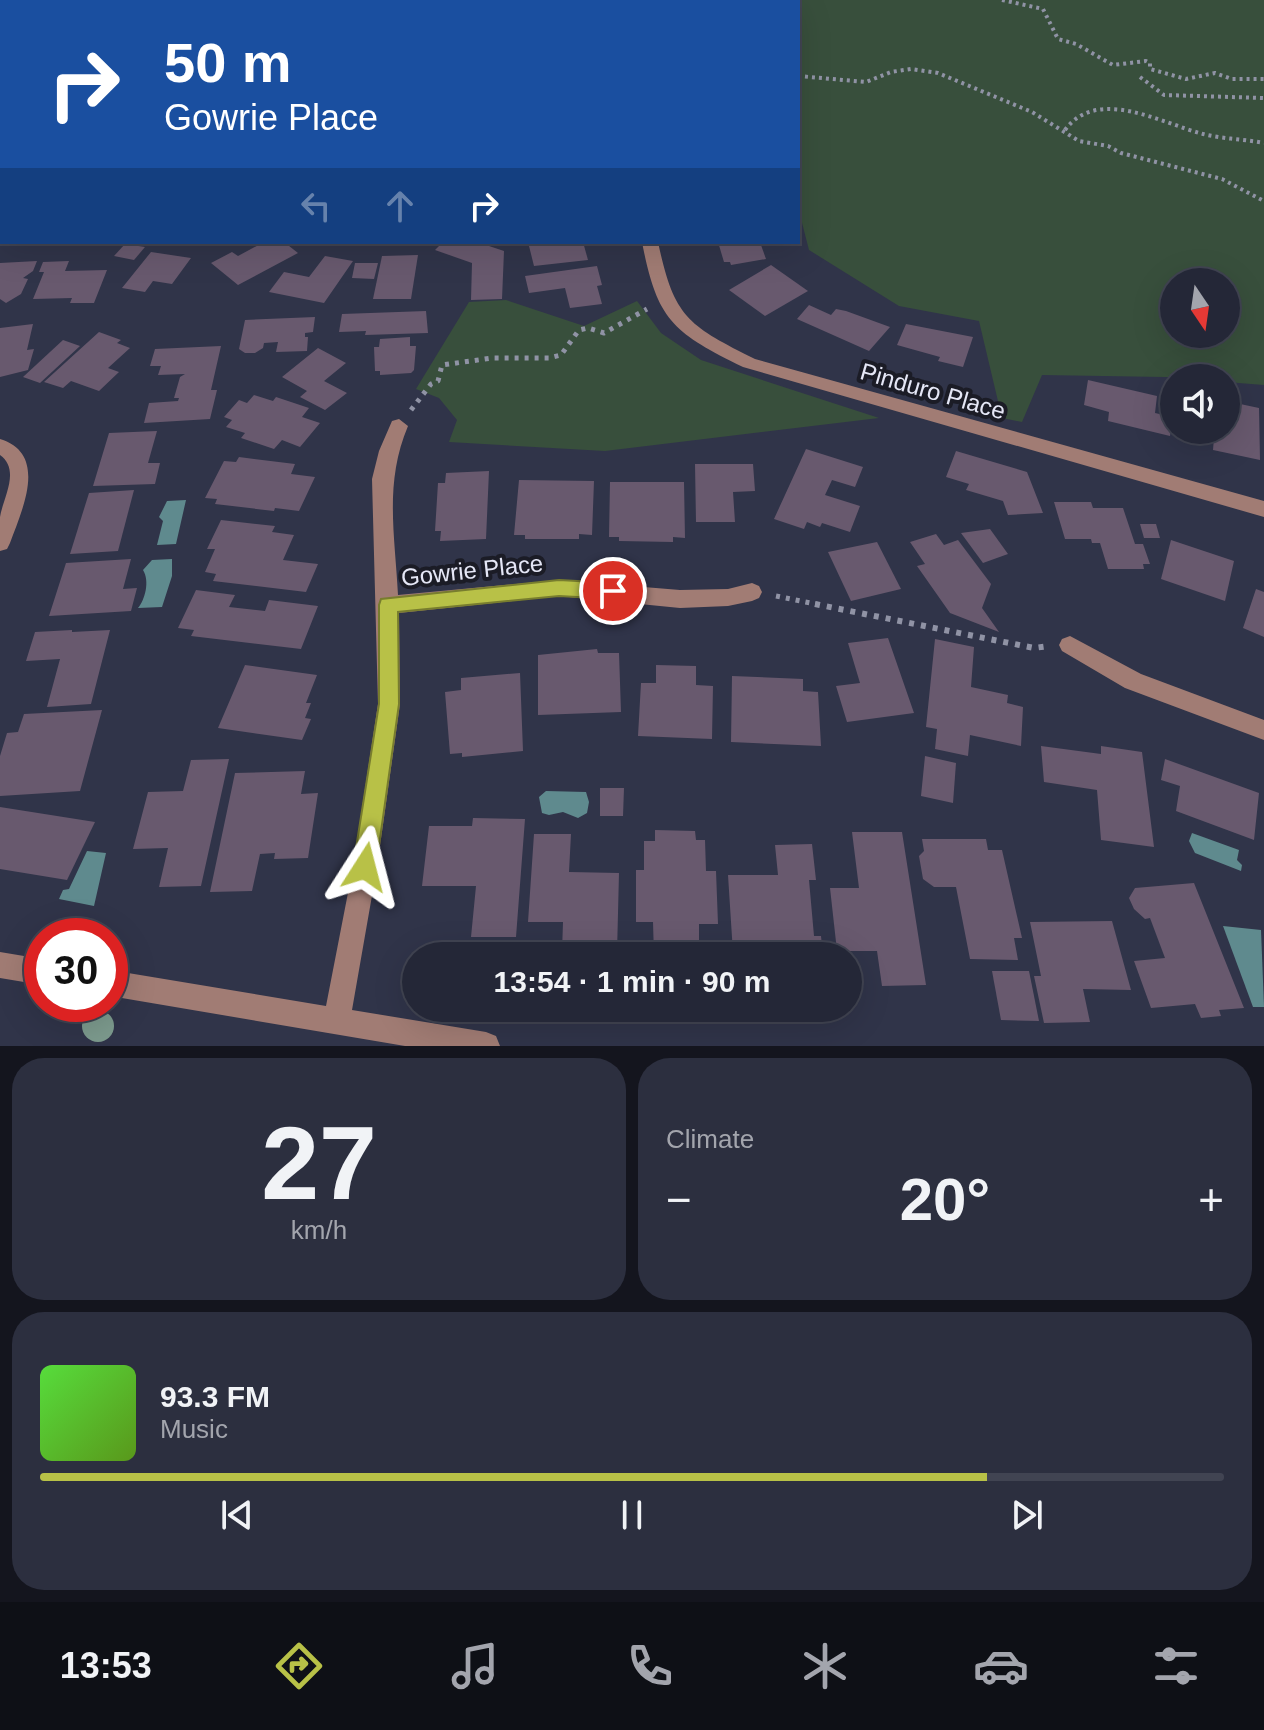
<!DOCTYPE html>
<html lang="en">
<head>
<meta charset="utf-8">
<style>
  body { margin:0; font-family:Arial,sans-serif; background:#2c2f3f; color:#f1f3f6; height:100vh; display:flex; flex-direction:column; font-size:30px; white-space:nowrap }
  * { box-sizing:border-box; margin:0 }
  p { font-size:26px; color:#a3a5ad }
  .icon { flex:none; width:44px; height:44px; fill:none; stroke:currentColor; stroke-width:2; stroke-linecap:round; stroke-linejoin:round }
  .map { position:relative; height:1046px; overflow:hidden }
  .side { display:flex; flex-direction:column; gap:12px; padding:12px; background:#14151e; flex:1 }
  .side>* { flex:none }
  .guide { position:absolute; left:0px; top:0px; width:800px; height:244px; box-shadow:0 8px 32px #0002,0 0 0 2px #414452; background:#1a4fa0; color:#fff; overflow:hidden }
  .needle { width:52px; rotate:167deg }
  .tools { position:absolute; left:1160px; top:268px; display:grid; gap:16px }
  .tools a { display:grid; place-items:center; width:80px; height:80px; border-radius:50%; background:#242737; box-shadow:0 8px 32px #0002,0 0 0 2px #414452; font-size:40px }
  .speed { position:absolute; left:24px; top:918px; display:flex; gap:16px; font-size:40px; font-weight:700; text-align:center }
  .speed>* { display:grid; place-content:center; width:104px; height:104px; border-radius:50%; background:#242737; box-shadow:0 8px 32px #0002,0 0 0 2px #414452; line-height:1 }
  .speed .limit { border:12px solid #d22; background:#fff; color:#111 }
  .pin { position:absolute; display:grid; place-items:center; width:68px; height:68px; color:#fff; margin:-34px; border:4px solid #fff; border-radius:50%; box-shadow:0 2px 8px #0007 }
  .me { position:absolute; width:88px; margin:-44px; rotate:9deg; stroke-linejoin:round; filter:drop-shadow(0 0 6px #0008) }
  .turn { display:flex; align-items:center; gap:28px; height:168px; padding:0 32px; font-size:36px }
  .turn .icon { width:104px; height:104px; stroke-width:2.5 }
  .turn b { display:block; font-size:56px; line-height:68px }
  .lanes { display:flex; align-items:center; height:76px; padding:0 32px; background:#0003; justify-content:center; gap:40px; direction:ltr }
  .lanes .off { opacity:.35 }
  .big { font-size:60px; font-weight:700; line-height:1.1 }
  .side .card { flex:1; display:flex; flex-direction:column; justify-content:center; gap:12px; min-width:0; padding:0 28px; border-radius:32px; background:#2c2f3f }
  .side .dial { align-items:center; gap:0 }
  .dial b { font-size:104px; line-height:1 }
  .song { display:flex; align-items:center; gap:24px }
  .cover { width:96px; height:96px; border-radius:12px; background:linear-gradient(135deg,hsl(110 70% 55%),hsl(90 70% 35%)) }
  .played { height:8px; border-radius:4px; background:linear-gradient(90deg,#b8c147 80%,#414452 80%) }
  .keys { display:flex; justify-content:space-around; direction:ltr }
  .heat { display:flex; justify-content:space-between; align-items:center; font-size:44px; direction:ltr }
  .side .tiles { flex:1; display:grid; gap:12px; grid-template-columns:1fr 1fr }
  .card:last-child { grid-column:span 2 }
  .trip { position:absolute; left:402px; top:942px; width:460px; height:80px; border-radius:40px; background:#242737; box-shadow:0 8px 32px #0002,0 0 0 2px #414452; font-weight:700; line-height:80px; text-align:center }
  .dock { display:flex; height:128px; justify-content:space-around; align-items:center; background:#0e1016; color:#a3a5ad }
  .dock .icon { width:56px; height:56px }
  .dock .on { color:#b8c147 }
  .dock b { font-size:36px; color:#f1f3f6 }
  .map>svg:first-child { display:block }
  .green { fill:#384f3c; fill-rule:evenodd }
  .water { fill:#5f8a8e }
  .building { fill:#68596e }
  .lines { fill:none; stroke-linecap:round; stroke-linejoin:round }
  .path-far2 { stroke:#9093a5; stroke-width:4; stroke-dasharray:3 4; stroke-linecap:butt }
  .path-far1 { stroke:#9093a5; stroke-width:5; stroke-dasharray:4 6; stroke-linecap:butt }
  .path { stroke:#9093a5; stroke-width:6; stroke-dasharray:5 7; stroke-linecap:butt }
  .minor { fill:#a17c74; fill-rule:evenodd }
  .tree { fill:#7c9a8d }
  .route { fill:#b8c147; stroke:#787d2e; stroke-width:2 }
  .labels { text-anchor:middle; dominant-baseline:central; stroke-width:8; stroke-linejoin:round; paint-order:stroke }
  .street-label { font-size:24px; fill:#e5e7f6; stroke:#1b1c26 }
</style>
</head>
<body>
<div class="map">
<svg width="1264" height="1046" viewBox="0 0 1264 1046">
  <rect width="100%" height="100%" fill="#303449"/>
  <g class="green">
    <path d="M531 0H1264V385L1226 382V378L1042 375 1022 422 1002 418 979 321 899 306 809 250 798 207V2H529ZM1174 282H1226V334H1174Z"/>
    <path d="M506 300 584 326 637 301 661 333 701 360 879 418 605 451 449 442 457 420 439 398 416 389 469 302Z"/>
  </g>
  <g class="water">
    <path d="M186 500 176 544 157 545 163 521 159 517 167 501Z"/>
    <path d="M172 559V576L162 607 138 608C145 600 150 581 143 570L152 560Z"/>
    <path d="M546 791 586 792 589 802 587 813 578 818 563 812 549 815 542 813 539 797Z"/>
    <path d="M1192 833 1239 850 1237 860 1242 865 1241 871 1195 853 1189 841Z"/>
    <path d="M87 851 106 853 94 906 59 899 63 890 69 889Z"/>
    <path d="M1223 926 1261 930 1264 1007H1253Z"/>
  </g>
  <g class="building">
    <path d="M264 242H284L298 253 238 285 211 263 232 252 238 256Z"/>
    <path d="M443 242H477L504 251 502 299 471 300 472 263 435 250Z"/>
    <path d="M528 242H583L588 260 534 266Z"/>
    <path d="M718 242H766L767 245H761L766 259 731 265 730 262H724Z"/>
    <path d="M125 244 145 247 134 260 114 256Z"/>
    <path d="M151 252 191 258 172 284 153 281 145 292 122 288Z"/>
    <path d="M418 255 411 299H373L382 256Z"/>
    <path d="M325 256 353 261 324 303 269 292 284 272 309 277Z"/>
    <path d="M37 261 33 271 23 278 28 279 21 294 6 303 0 299V263Z"/>
    <path d="M69 261 65 271 107 270 94 303H70L72 298 33 299 44 272H39L43 262Z"/>
    <path d="M355 263H378L374 279 352 278Z"/>
    <path d="M771 265 808 291 765 316 729 290Z"/>
    <path d="M597 266 602 285 597 286 602 304 570 308 565 288 529 293 525 276Z"/>
    <path d="M809 305 831 315 836 309 846 311 890 327 869 351 797 319Z"/>
    <path d="M426 311 428 333 365 335 366 331 339 332 342 314Z"/>
    <path d="M315 317 313 332 305 333V337H308L307 351 276 352 278 342 264 343 263 348 255 353H245L239 349 245 320Z"/>
    <path d="M33 324 27 350 34 349 28 370 0 377V328Z"/>
    <path d="M906 324 973 337 963 367 938 361 940 357 897 345Z"/>
    <path d="M99 332 121 340 117 343 130 348 108 368 119 372 99 391 71 381 63 388 44 382Z"/>
    <path d="M410 337V346H416L414 370 411 373 380 375V371H375L374 347H379L380 339Z"/>
    <path d="M63 340 80 346 40 383 23 377Z"/>
    <path d="M221 346 211 390H217L210 419 144 423 149 403 178 401 179 398H174L180 377 185 374 158 375 161 366H150L155 349Z"/>
    <path d="M318 348 346 363 324 381 347 393 325 410 300 397 307 391 282 377Z"/>
    <path d="M1088 380 1157 396 1155 413 1173 417 1170 436 1108 421 1109 412 1084 405Z"/>
    <path d="M254 395 273 401 276 397 309 408 302 417 320 423 300 447 282 440 274 449 241 438 245 433 226 427 232 420 224 417 239 400 247 403Z"/>
    <path d="M1226 401 1259 408 1260 460 1213 450 1214 438 1181 431 1226 430Z"/>
    <path d="M157 431 148 463H160L155 484 93 486 109 433Z"/>
    <path d="M806 449 863 467 855 487 832 480 825 495 860 506 850 532 822 523 820 527 807 522 804 529 774 519Z"/>
    <path d="M956 451 1027 472 1043 513 1008 515 1003 501 966 490 969 484 946 477Z"/>
    <path d="M239 457 295 464 291 474 315 477 299 511 275 508 274 511 215 504 217 499 205 498 224 461 236 462Z"/>
    <path d="M695 464H753L755 491 733 492 735 522H696Z"/>
    <path d="M489 471 486 539 440 541 441 531H435L438 483H445L446 473Z"/>
    <path d="M519 480 594 481 592 535 579 534V539H525V535H514Z"/>
    <path d="M610 482H684L685 538 673 537V542L619 541V537H609Z"/>
    <path d="M134 490 118 551 70 554 89 493Z"/>
    <path d="M1054 502H1091L1093 508H1123L1135 544H1143L1150 564H1143L1144 569H1108L1100 543H1092L1091 539H1065Z"/>
    <path d="M221 520 275 526 272 532 294 535 283 560 318 564 306 592 213 581 216 574 205 572 215 549H207Z"/>
    <path d="M1140 524H1156L1160 538H1144Z"/>
    <path d="M990 529 1008 554 983 563 961 533Z"/>
    <path d="M936 534 944 545 958 540 991 584 982 608 999 632 950 613 917 566 925 564 910 542Z"/>
    <path d="M1171 540 1234 561 1225 601 1161 579Z"/>
    <path d="M877 542 901 589 851 601 828 552Z"/>
    <path d="M131 559 123 589 137 588 131 611 49 616 66 563Z"/>
    <path d="M1256 589 1264 592V637L1243 628Z"/>
    <path d="M196 590 235 595 229 607 265 611 269 600 318 606 301 649 191 636 194 630 178 628Z"/>
    <path d="M72 630V632L110 630 91 704 47 707 60 659 26 661 35 632Z"/>
    <path d="M888 638 914 713 847 722 836 686 860 683 848 643Z"/>
    <path d="M935 639 974 647 971 687 1008 695 1007 703 1023 707 1021 746 970 735 968 756 935 749 937 729 926 727Z"/>
    <path d="M597 649 598 653H619L621 712 538 715V655Z"/>
    <path d="M245 665 317 675 306 703H311L305 718 311 719 302 740 218 728Z"/>
    <path d="M656 665 696 666V685L713 686 712 739 638 736 641 683H656Z"/>
    <path d="M520 673 523 751 462 757V753L450 754 445 692 461 690V678Z"/>
    <path d="M732 676 803 679V691L818 692 821 746 731 742Z"/>
    <path d="M102 710 80 791 0 796V756L7 733 18 732 24 714Z"/>
    <path d="M1041 746 1101 754V746L1142 752 1154 847 1101 840 1097 790 1044 782Z"/>
    <path d="M925 756 956 763 953 803 921 796Z"/>
    <path d="M229 759 201 886 159 887 168 848 133 849 148 792 183 791 191 760Z"/>
    <path d="M1165 759 1259 793 1254 840 1176 811 1180 786 1161 780Z"/>
    <path d="M305 771 301 794 318 793 308 858 274 859 275 853 260 854 252 891 210 892 235 773Z"/>
    <path d="M600 788H624L623 816H600Z"/>
    <path d="M0 807 95 822 67 880 0 869Z"/>
    <path d="M473 818 525 819 516 937H471L476 886H422L429 826H472Z"/>
    <path d="M655 830 695 831 696 840H705L706 871H716L718 924H699V956H654L653 922H636V870H644V841H655Z"/>
    <path d="M852 832H902L926 985 882 986 877 951H837L830 888H859Z"/>
    <path d="M534 834H571L569 872 619 873 617 953 562 952 563 922H528Z"/>
    <path d="M922 839H986L988 850H1002L1022 938H1014L1018 960 970 959 956 887H934L923 879 919 856 924 851Z"/>
    <path d="M812 844 816 880H809L814 936H821L823 956 733 953 728 875H778L775 845Z"/>
    <path d="M1194 883 1244 1008 1219 1010 1221 1016 1201 1018 1195 1004 1151 1008 1134 961 1165 958 1150 918 1145 919 1134 909 1129 898 1135 888Z"/>
    <path d="M1112 921 1131 990 1083 989 1090 1022 1044 1023 1034 976H1041L1030 922Z"/>
    <path d="M992 971H1029L1039 1021 1001 1020Z"/>
  </g>
  <g class="lines">
    <g class="path-far2">
      <path d="M1002 0 1043 9 1058 39 1076 44 1113 65 1146 61 1150 63V69L1186 79 1215 73 1232 79H1264"/>
      <path d="M648 2 653 0"/>
      <path d="M798 76 866 82 891 72 911 69 938 73 1032 112 1079 141 1108 146 1121 153 1222 179 1264 201"/>
      <path d="M1140 77 1164 95 1264 98"/>
      <path d="M1065 130C1097 86 1161 123 1203 134 1223 139 1244 139 1264 143"/>
    </g>
    <g class="path-far1">
      <path d="M411 410 431 384 438 381 442 365 492 358H549L561 355 579 330 588 328 604 333 647 309"/>
      <path d="M776 596 825 606"/>
    </g>
    <path class="path" d="M815 604 1034 648 1049 646"/>
    <g class="minor">
      <rect x="0" y="40" width="2" height="8"/>
      <path d="M0 57H2L0 67Z"/>
      <path d="M642 242H658C674 317 687 325 755 359L1264 501V517L743 367C672 332 657 320 642 242Z"/>
      <path d="M399 419 408 426C384 483 395 535 398 595L559 580 680 590 728 589 752 583 759 586 762 592 759 598 752 601 728 606 680 608 559 596 399 613 400 704 377 867 352 1010 486 1032 496 1036 500 1046H405L110 996V970L326 1006 353 867 378 704 372 479 379 451 392 421Z"/>
      <path d="M0 439C49 454 22 510 10 543L7 549 0 551C0 540 0 528 0 517 3 498 21 470 0 455Z"/>
      <path d="M1070 636 1141 674 1264 720V740L1125 688 1062 651 1059 645 1062 639Z"/>
      <path d="M0 952 42 959V985L0 978Z"/>
    </g>
  </g>
  <circle class="tree" cx="98" cy="1026" r="16"/>
  <path class="route" d="M559 580 613 583 620 586 623 591 620 597 613 599 559 596 398 612 399 704 376 867 373 875 365 878 357 875 353 867 379 704V605L381 599Z"/>
  <g class="labels">
    <g class="street-label">
      <text transform="translate(933 391) rotate(16)">Pinduro Place</text>
      <text transform="translate(472 570) rotate(-6)">Gowrie Place</text>
    </g>
  </g>
</svg>
<div class="tools">
<a><svg class="needle" viewBox="-14 -14 28 28"><path d="M0-13l5 13h-10z" fill="#e53935"/><path d="M0 13l5-13h-10z" fill="#a3a5ad"/></svg></a>
<a><svg class="icon" aria-label="sound" viewBox="0 0 24 24"><path d="M4 9h4l5-4v14l-5-4H4zM17 9q2 3 0 6"/></svg></a>
</div>
<div class="speed"><div class="limit">30</div></div>
<div class="pin" style="left:613px;top:591px;background:#d93025"><svg class="icon" aria-label="arrive" viewBox="0 0 24 24"><path d="M6 21V4h12l-3 4 3 4H6"/></svg></div>
<svg class="me" style="left:365px;top:867px" viewBox="-20 -20 40 40"><path d="M0-17L14 15 0 8-14 15z" fill="#b8c147" stroke="#fff" stroke-width="4"/></svg>
<div class="trip">13:54 · 1 min · 90 m</div>
<div class="guide">
<div class="turn"><svg class="icon" aria-label="right" viewBox="0 0 24 24"><path d="M7 20v-9h11M14 6l5 5-5 5"/></svg><div><b>50 m</b>Gowrie Place</div></div>
<div class="lanes"><svg class="icon off" aria-label="left" viewBox="0 0 24 24"><path d="M17 20v-9H6M10 6l-5 5 5 5"/></svg><svg class="icon off" aria-label="ahead" viewBox="0 0 24 24"><path d="M12 20V5M6 11l6-6 6 6"/></svg><svg class="icon" aria-label="right" viewBox="0 0 24 24"><path d="M7 20v-9h11M14 6l5 5-5 5"/></svg></div>
</div>
</div>
<section class="side">
<div class="tiles">
<div class="card dial"><b>27</b><p>km/h</p></div>
<div class="card"><p>Climate</p>
<div class="heat"><a>−</a><b class="big">20°</b><a>+</a></div>
</div>
<div class="card">
<div class="song"><i class="cover"></i><div><b>93.3 FM</b><p>Music</p></div></div>
<div class="played"></div>
<div class="keys"><svg class="icon" aria-label="previous" viewBox="0 0 24 24"><path d="M18 5L8 12l10 7zM5 5v14"/></svg><svg class="icon" aria-label="pause" viewBox="0 0 24 24"><path d="M8 5v14M16 5v14"/></svg><svg class="icon" aria-label="next" viewBox="0 0 24 24"><path d="M6 5l10 7-10 7zM19 5v14"/></svg></div>
</div>
</div>
</section>
<nav class="dock">
<b>13:53</b>
<svg class="icon on" aria-label="directions" viewBox="0 0 24 24"><path d="M12 3l9 9-9 9-9-9zM9 14v-3h6M13 9l2 2-2 2"/></svg>
<svg class="icon" aria-label="music" viewBox="0 0 24 24"><path d="M9 18V5l10-2v13"/><circle cx="6" cy="18" r="3"/><circle cx="16" cy="16" r="3"/></svg>
<svg class="icon" aria-label="phone" viewBox="0 0 24 24"><path d="M5 4h4l2 5-3 2q2 4 5 5l2-3 5 2v4C11 20 4 13 5 4z"/></svg>
<svg class="icon" aria-label="climate" viewBox="0 0 24 24"><path d="M12 3v18M4 7l16 10M4 17L20 7"/></svg>
<svg class="icon" aria-label="car" viewBox="0 0 24 24"><path d="M5 17H2v-5l4-1 3-4h7l3 4 3 1v5h-3M9 17h6M6 11h13"/><circle cx="7" cy="17" r="2"/><circle cx="17" cy="17" r="2"/></svg>
<svg class="icon" aria-label="filters" viewBox="0 0 24 24"><path d="M4 7h16M4 17h16"/><circle cx="9" cy="7" r="2"/><circle cx="15" cy="17" r="2"/></svg>
</nav>
</body>
</html>
